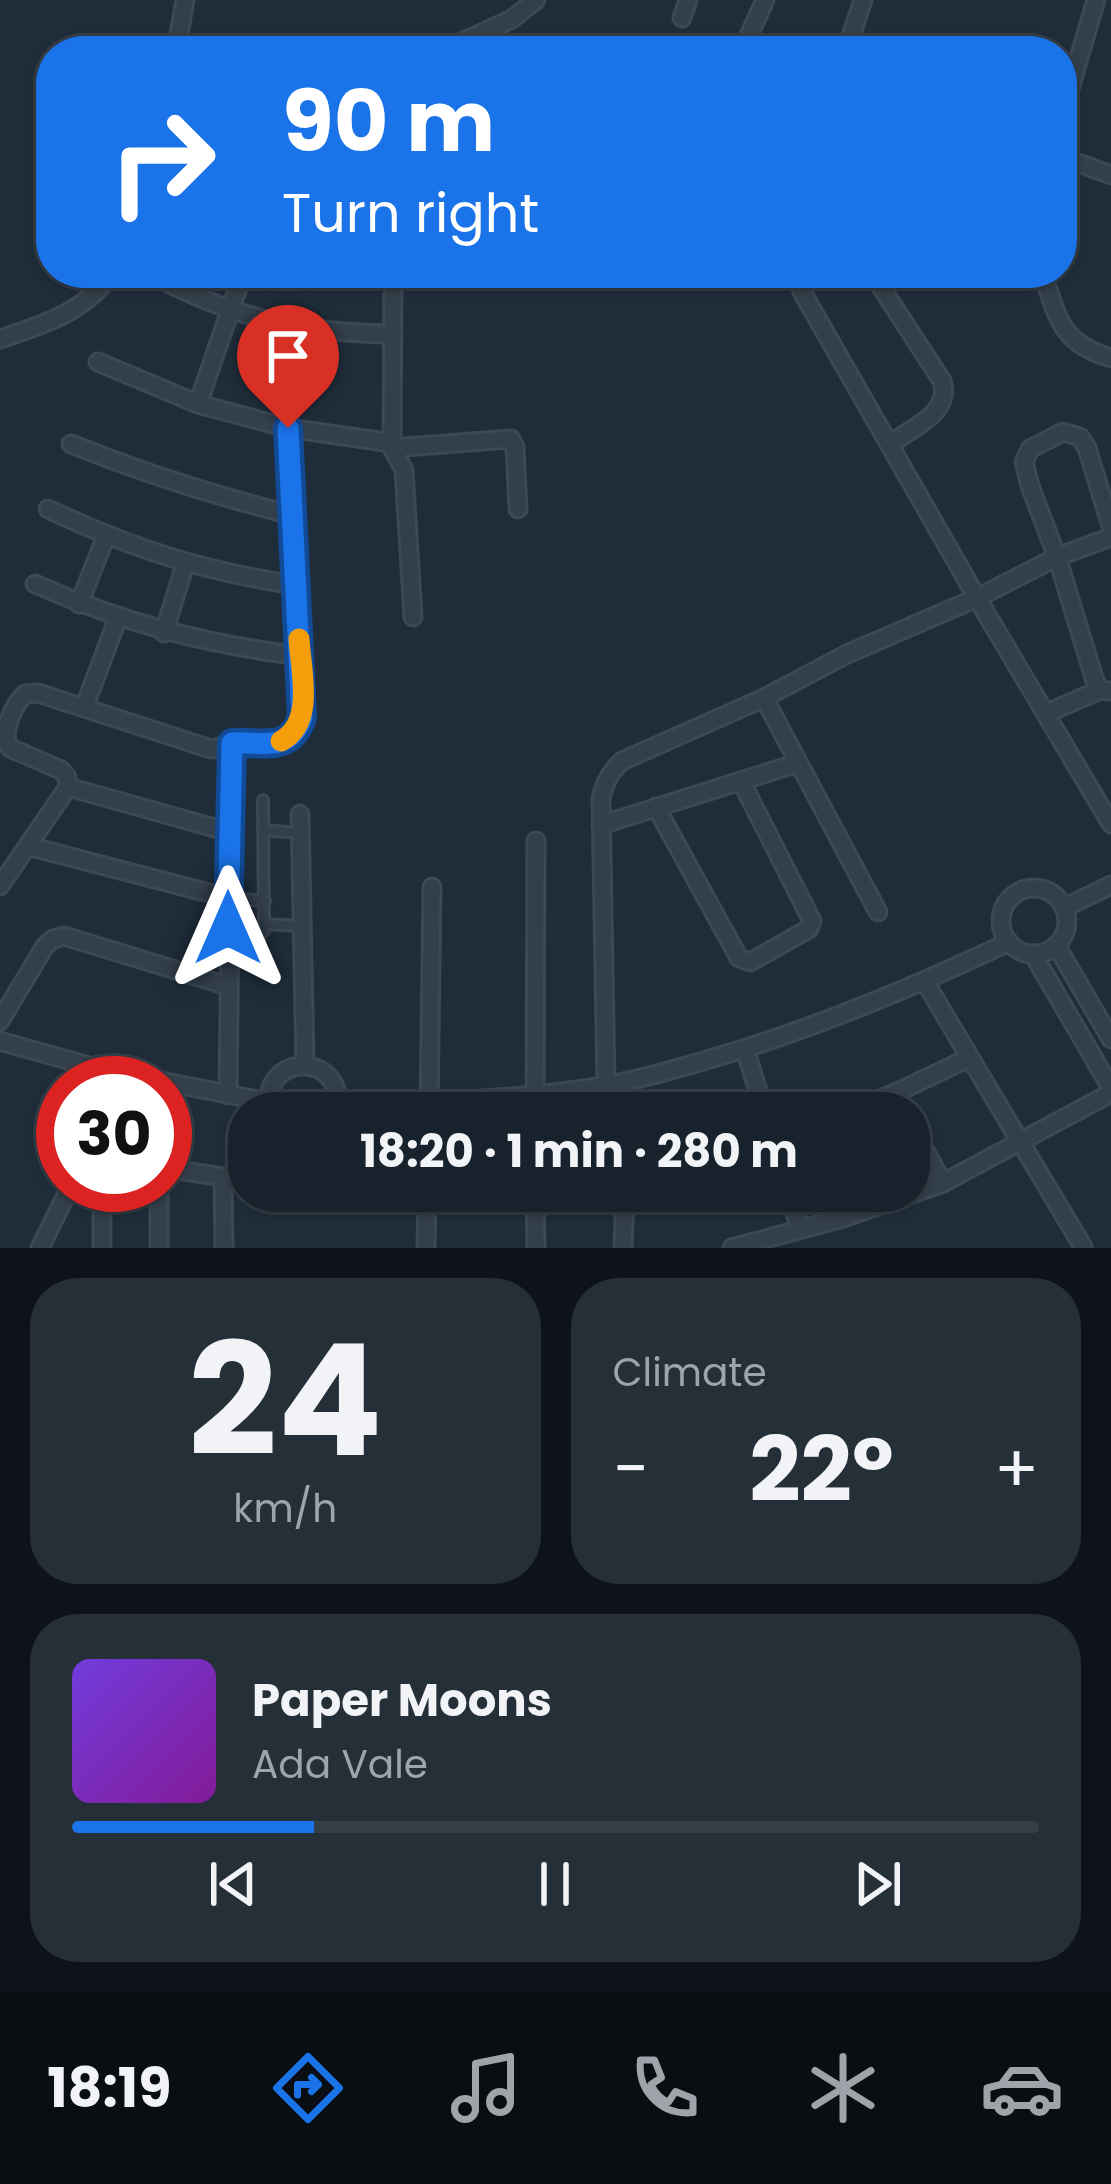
<!DOCTYPE html>
<html lang="en">
<head>
<meta charset="utf-8">
<style>
  body { margin:0; font-family:Poppins,sans-serif; background:#242f38; color:#f1f3f6; height:100vh; display:flex; flex-direction:column; font-size:45px; white-space:nowrap }
  * { box-sizing:border-box; margin:0 }
  p { font-size:39px; color:#9ea4a9 }
  .icon { flex:none; width:66px; height:66px; fill:none; stroke:currentColor; stroke-width:2; stroke-linecap:round; stroke-linejoin:round }
  .map { position:relative; height:1248px; overflow:hidden }
  .sheet { display:flex; flex-direction:column; gap:30px; padding:30px; background:#0d1318; flex:1 }
  .sheet>* { flex:none }
  .top-card { position:absolute; left:36px; top:36px; width:1041px; height:252px; border-radius:48px; box-shadow:0 3px 9px #0004,0 0 0 3px #363f48; background:#1a73e8; color:#fff; overflow:hidden }
  .speed { position:absolute; left:36px; top:1056px; display:flex; gap:24px; font-size:60px; font-weight:700; text-align:center }
  .speed>* { display:grid; place-content:center; width:156px; height:156px; border-radius:50%; background:#17222c; box-shadow:0 3px 9px #0004,0 0 0 3px #363f48; line-height:1 }
  .speed .limit { border:18px solid #d22; background:#fff; color:#111 }
  .pin { position:absolute; display:grid; place-items:center; width:102px; height:102px; color:#fff; margin:-123px -51px; border-radius:50% 50% 50% 0; rotate:-45deg; box-shadow:0 0 12px #0007 }
  .pin .icon { rotate:45deg }
  .me { position:absolute; width:132px; margin:-66px; rotate:0deg; stroke-linejoin:round; filter:drop-shadow(0 0 9px #0008) }
  .turn { display:flex; align-items:center; gap:42px; height:252px; padding:0 48px; font-size:54px }
  .turn .icon { width:156px; height:156px; stroke-width:2.5 }
  .turn b { display:block; font-size:84px; line-height:102px }
  .big { font-size:90px; font-weight:700; line-height:1.1 }
  .sheet .widget { flex:1; display:flex; flex-direction:column; justify-content:center; gap:18px; min-width:0; padding:0 42px; border-radius:48px; background:#242f38 }
  .sheet .dial { align-items:center; gap:0 }
  .dial b { font-size:156px; line-height:1 }
  .song { display:flex; align-items:center; gap:36px }
  .cover { width:144px; height:144px; border-radius:18px; background:linear-gradient(135deg,hsl(260 70% 55%),hsl(290 70% 35%)) }
  .played { height:12px; border-radius:6px; background:linear-gradient(90deg,#1a73e8 25%,#363f48 25%) }
  .keys { display:flex; justify-content:space-around; direction:ltr }
  .heat { display:flex; justify-content:space-between; align-items:center; font-size:66px; direction:ltr }
  .sheet .tiles { flex:1; display:grid; gap:30px; grid-template-columns:1fr 1fr }
  .widget:last-child { grid-column:span 2 }
  .trip { position:absolute; left:228px; top:1092px; width:702px; height:120px; border-radius:48px; background:#17222c; box-shadow:0 3px 9px #0004,0 0 0 3px #363f48; font-weight:700; line-height:120px; text-align:center }
  .dock { display:flex; height:192px; justify-content:space-around; align-items:center; background:#090e12; color:#9ea4a9 }
  .dock .icon { width:84px; height:84px }
  .dock .current { color:#1a73e8 }
  .dock b { font-size:54px; color:#f1f3f6 }
  .map>svg:first-child { display:block }
  .lines { fill:none; stroke-linecap:round; stroke-linejoin:round }
  .service-casing { stroke:#3c4854; stroke-width:14 }
  .minor-casing { stroke:#3c4854; stroke-width:21 }
  .service { stroke:#333f4b; stroke-width:8 }
  .minor { stroke:#333f4b; stroke-width:15 }
  .route-casing { stroke:#114b97; stroke-width:30 }
  .route { stroke:#1a73e8; stroke-width:21 }
  .slow { stroke:#f59e0b; stroke-width:21 }
</style>
</head>
<body>
<div class="map">
<svg width="1111" height="1248" viewBox="0 0 1111 1248">
  <rect width="100%" height="100%" fill="#1f2d3b"/>
  <g class="lines">
    <g class="service-casing">
      <g id="service">
        <path d="M263 830 299 833"/>
        <path d="M230 898 265 901"/>
        <path d="M265 924 300 926"/>
        <path d="M230 957 253 948 264 930 263 800"/>
      </g>
    </g>
    <g class="minor-casing">
      <g id="minor">
        <path d="M682 18 688 0"/>
        <path d="M176 51 185 0"/>
        <path d="M442 51 512 19 536 0"/>
        <path d="M742 51 765 0"/>
        <path d="M846 51 863 0"/>
        <path d="M1062 116 1096 0"/>
        <path d="M1062 157 1111 175"/>
        <path d="M149 273C232 318 299 333 393 334"/>
        <path d="M393 273 392 448 404 470 413 617"/>
        <path d="M807 273 800 283 802 292 977 598 1111 824"/>
        <path d="M872 273 942 381C952 413 912 428 890 444"/>
        <path d="M1043 273C1057 317 1061 344 1111 358"/>
        <path d="M0 339C44 324 84 313 112 273"/>
        <path d="M98 362 198 404 288 428 392 443"/>
        <path d="M198 404 243 273"/>
        <path d="M71 444C143 473 215 496 292 515"/>
        <path d="M392 448 511 439 515 447 518 509"/>
        <path d="M48 509C133 549 202 571 295 585"/>
        <path d="M1111 526 1087 448 1080 437 1063 432 1030 449 1024 462 1030 486 1057 557 1095 681 1100 690 1111 691"/>
        <path d="M35 584C123 623 205 644 300 656"/>
        <path d="M79 604 106 536"/>
        <path d="M164 633 185 564"/>
        <path d="M764 698 878 912"/>
        <path d="M84 708 118 618"/>
        <path d="M1047 713 1100 690"/>
        <path d="M68 787 229 832"/>
        <path d="M656 807 739 958 750 962 809 929 812 921 741 781"/>
        <path d="M300 814 305 1065"/>
        <path d="M601 825 798 763"/>
        <path d="M28 846 228 898"/>
        <path d="M0 886 68 787 67 777 61 770 10 748C0 734 13 706 25 694L38 693 211 749C222 748 230 742 241 742 274 742 298 749 303 707L288 428"/>
        <circle cx="1034" cy="921" r="33"/>
        <path d="M1064 908 1111 885"/>
        <path d="M1056 945 1111 1039"/>
        <path d="M1033 954 1111 1088"/>
        <path d="M925 982 1083 1247"/>
        <path d="M0 1021 45 946 53 939 64 936 228 986"/>
        <path d="M0 1041 100 1069 268 1102"/>
        <path d="M745 1049 765 1113"/>
        <path d="M606 1085 601 799C604 783 610 772 622 761L764 698 847 654 977 598 1057 557 1111 537"/>
        <path d="M893 1094 969 1058"/>
        <path d="M228 1095 232 743"/>
        <path d="M338 1102C428 1104 514 1100 603 1086 640 1080 675 1069 710 1059 814 1029 912 988 1009 942"/>
        <path d="M429 1112 432 887"/>
        <path d="M270 1113C257 1050 351 1051 335 1113"/>
        <path d="M535 1113 536 841"/>
        <path d="M843 1113 893 1094 904 1113"/>
        <path d="M909 1122 943 1183"/>
        <path d="M165 1168 249 1181"/>
        <path d="M223 1178 224 1248"/>
        <path d="M159 1185V1248"/>
        <path d="M535 1191 536 1248"/>
        <path d="M788 1191 800 1229"/>
        <path d="M40 1248 71 1185"/>
        <path d="M102 1248V1185"/>
        <path d="M426 1248 427 1191"/>
        <path d="M623 1248 625 1191"/>
        <path d="M732 1248 843 1218 943 1183 1111 1093"/>
      </g>
    </g>
    <use href="#service" class="service"/>
    <use href="#minor" class="minor"/>
  </g>
  <g class="lines">
    <g class="route-casing">
      <path id="route" d="M228 928 232 743C261 741 290 754 302 717L288 428"/>
    </g>
    <use href="#route" class="route"/>
    <path class="slow" d="M281 741C315 723 301 672 299 639"/>
  </g>
</svg>
<div class="speed"><div class="limit">30</div></div>
<div class="pin" style="left:288px;top:428px;background:#d93025"><svg class="icon" aria-label="arrive" viewBox="0 0 24 24"><path d="M6 21V4h12l-3 4 3 4H6"/></svg></div>
<svg class="me" style="left:228px;top:928px" viewBox="-20 -20 40 40"><path d="M0-17L14 15 0 8-14 15z" fill="#1a73e8" stroke="#fff" stroke-width="4"/></svg>
<div class="trip">18:20 · 1 min · 280 m</div>
<div class="top-card">
<div class="turn"><svg class="icon" aria-label="right" viewBox="0 0 24 24"><path d="M7 20v-9h11M14 6l5 5-5 5"/></svg><div><b>90 m</b>Turn right</div></div>
</div>
</div>
<section class="sheet">
<div class="tiles">
<div class="widget dial"><b>24</b><p>km/h</p></div>
<div class="widget"><p>Climate</p>
<div class="heat"><a>−</a><b class="big">22°</b><a>+</a></div>
</div>
<div class="widget">
<div class="song"><i class="cover"></i><div><b>Paper Moons</b><p>Ada Vale</p></div></div>
<div class="played"></div>
<div class="keys"><svg class="icon" aria-label="previous" viewBox="0 0 24 24"><path d="M18 5L8 12l10 7zM5 5v14"/></svg><svg class="icon" aria-label="pause" viewBox="0 0 24 24"><path d="M8 5v14M16 5v14"/></svg><svg class="icon" aria-label="next" viewBox="0 0 24 24"><path d="M6 5l10 7-10 7zM19 5v14"/></svg></div>
</div>
</div>
</section>
<nav class="dock">
<b>18:19</b>
<svg class="icon current" aria-label="directions" viewBox="0 0 24 24"><path d="M12 3l9 9-9 9-9-9zM9 14v-3h6M13 9l2 2-2 2"/></svg>
<svg class="icon" aria-label="music" viewBox="0 0 24 24"><path d="M9 18V5l10-2v13"/><circle cx="6" cy="18" r="3"/><circle cx="16" cy="16" r="3"/></svg>
<svg class="icon" aria-label="phone" viewBox="0 0 24 24"><path d="M5 4h4l2 5-3 2q2 4 5 5l2-3 5 2v4C11 20 4 13 5 4z"/></svg>
<svg class="icon" aria-label="climate" viewBox="0 0 24 24"><path d="M12 3v18M4 7l16 10M4 17L20 7"/></svg>
<svg class="icon" aria-label="car" viewBox="0 0 24 24"><path d="M5 17H2v-5l4-1 3-4h7l3 4 3 1v5h-3M9 17h6M6 11h13"/><circle cx="7" cy="17" r="2"/><circle cx="17" cy="17" r="2"/></svg>
</nav>
</body>
</html>
